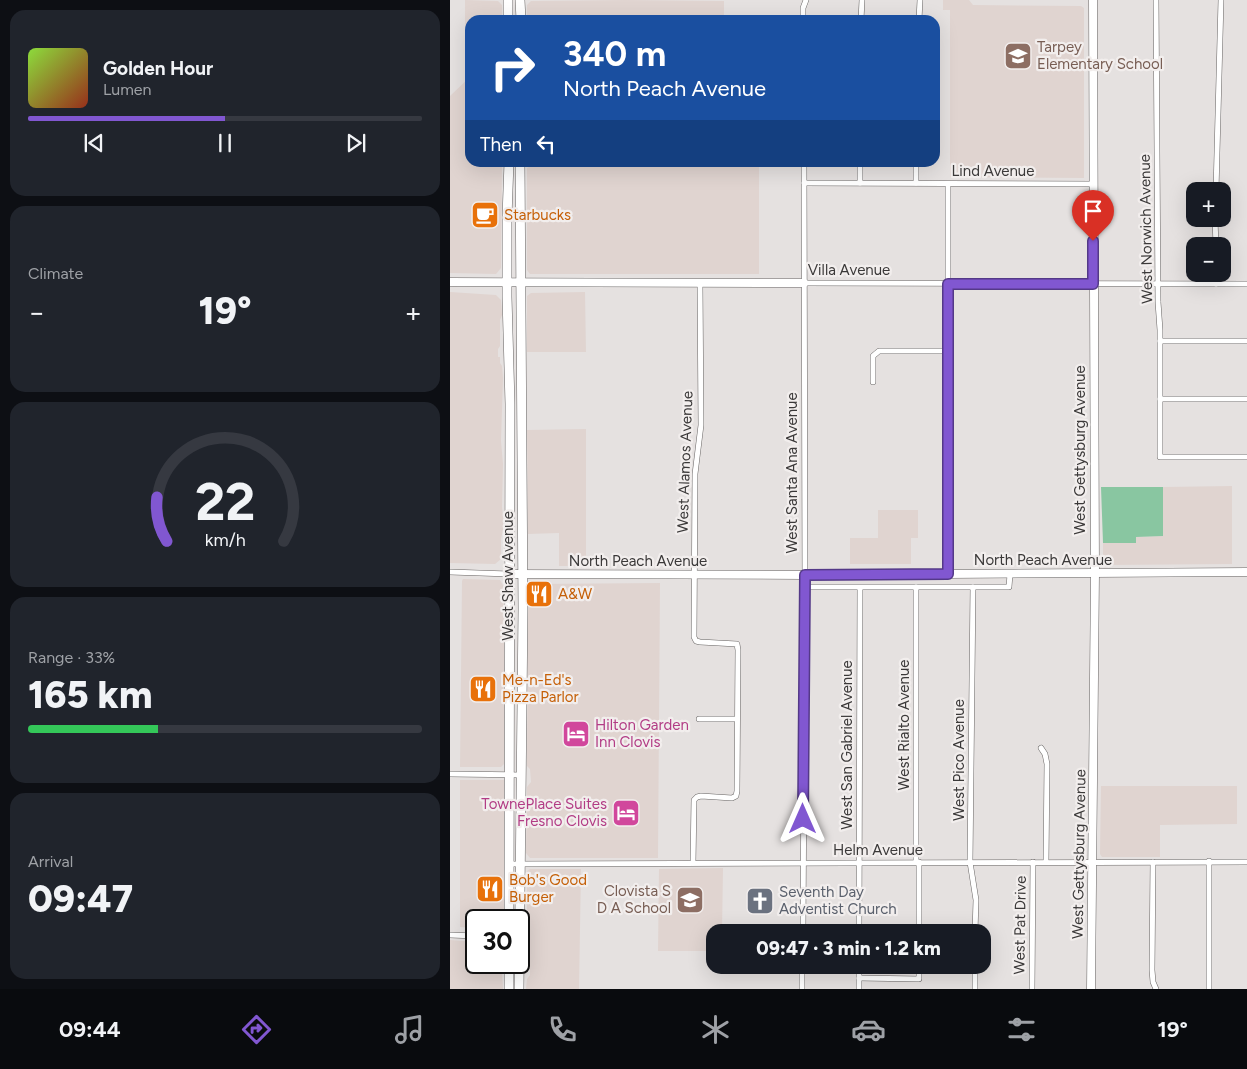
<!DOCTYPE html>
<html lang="en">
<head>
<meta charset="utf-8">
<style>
  body { margin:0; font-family:Figtree,sans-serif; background:#20242c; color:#f1f3f6; height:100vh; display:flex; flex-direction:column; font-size:19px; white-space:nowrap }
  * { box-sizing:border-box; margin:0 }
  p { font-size:16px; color:#9ea1a6 }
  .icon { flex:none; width:28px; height:28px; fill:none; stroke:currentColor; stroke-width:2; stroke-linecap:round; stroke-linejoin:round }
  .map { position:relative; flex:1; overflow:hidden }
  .side { display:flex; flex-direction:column; gap:10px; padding:10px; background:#0d0f14; width:450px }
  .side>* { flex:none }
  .hud { position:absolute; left:15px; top:15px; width:475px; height:152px; border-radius:15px; box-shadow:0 5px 20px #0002; background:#1a4fa0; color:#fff; overflow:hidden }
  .fabs { position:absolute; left:736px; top:182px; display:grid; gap:10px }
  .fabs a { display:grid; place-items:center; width:45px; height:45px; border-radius:10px; background:#171b24; box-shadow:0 5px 20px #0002; font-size:25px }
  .speed { position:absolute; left:15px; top:909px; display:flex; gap:10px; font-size:25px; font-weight:700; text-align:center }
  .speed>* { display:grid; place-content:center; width:65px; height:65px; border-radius:50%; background:#171b24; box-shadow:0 5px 20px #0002; line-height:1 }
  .speed .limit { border:2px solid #111; border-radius:8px; background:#fff; color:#111 }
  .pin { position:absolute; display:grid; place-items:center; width:42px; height:42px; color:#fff; margin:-51px -21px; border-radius:50% 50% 50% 0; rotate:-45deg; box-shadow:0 0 5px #0007 }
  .pin .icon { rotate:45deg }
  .me { position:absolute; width:55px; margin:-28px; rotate:0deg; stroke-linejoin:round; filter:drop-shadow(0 0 4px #0008) }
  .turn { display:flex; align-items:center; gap:18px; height:105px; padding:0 15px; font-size:22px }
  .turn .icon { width:65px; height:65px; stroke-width:2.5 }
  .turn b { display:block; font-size:35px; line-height:42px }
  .then { display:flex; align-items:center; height:48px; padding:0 15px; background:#0003; gap:10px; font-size:19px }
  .big { font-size:38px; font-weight:800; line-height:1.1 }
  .side .card { flex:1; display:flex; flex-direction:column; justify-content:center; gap:8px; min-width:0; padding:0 18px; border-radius:15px; background:#20242c }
  .side .dial { align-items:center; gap:0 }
  .dial svg { height:130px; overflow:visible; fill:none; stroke:#363941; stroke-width:7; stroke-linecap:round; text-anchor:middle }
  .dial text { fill:#f1f3f6; stroke:none }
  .song { display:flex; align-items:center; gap:15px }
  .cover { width:60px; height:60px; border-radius:8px; background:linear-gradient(135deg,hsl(90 70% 55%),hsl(10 70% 35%)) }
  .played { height:5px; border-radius:2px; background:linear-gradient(90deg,#8157d1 50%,#363941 50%) }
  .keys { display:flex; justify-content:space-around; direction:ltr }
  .heat { display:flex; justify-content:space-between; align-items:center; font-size:28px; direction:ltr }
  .charge { height:8px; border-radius:4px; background:linear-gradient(90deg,#34c759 33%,#363941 0) }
  .trip { position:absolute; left:256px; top:924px; width:285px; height:50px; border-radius:15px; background:#171b24; box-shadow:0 5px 20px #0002; font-weight:800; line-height:50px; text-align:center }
  .tabs { display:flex; height:80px; justify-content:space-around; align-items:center; background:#090b0e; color:#9ea1a6 }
  .tabs .icon { width:35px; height:35px }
  .tabs .current { color:#8157d1 }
  .tabs b { font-size:22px; color:#f1f3f6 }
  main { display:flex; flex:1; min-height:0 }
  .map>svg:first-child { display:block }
  .built { fill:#e0d4d0 }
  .green { fill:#89c6a1 }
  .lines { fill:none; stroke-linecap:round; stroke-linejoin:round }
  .street-casing { stroke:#666362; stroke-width:6 }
  .secondary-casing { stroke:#666362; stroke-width:9 }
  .primary-casing { stroke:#666362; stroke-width:10 }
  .street { stroke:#fff; stroke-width:5 }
  .secondary { stroke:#fff; stroke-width:8 }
  .primary { stroke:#fff; stroke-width:9 }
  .route-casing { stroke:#543988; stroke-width:12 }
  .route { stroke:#8157d1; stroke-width:9 }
  .labels { text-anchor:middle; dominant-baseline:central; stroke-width:4.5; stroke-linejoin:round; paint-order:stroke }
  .education-label { font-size:15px; fill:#785e54; stroke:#f2eeed; text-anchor:start }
  .street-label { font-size:15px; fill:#3b3939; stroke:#f2eeed }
  .food-label { font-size:15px; fill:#c56008; stroke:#f2eeed; text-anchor:start }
  .hotel-label { font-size:15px; fill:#b23c85; stroke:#f2eeed; text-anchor:start }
  .worship-label { font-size:15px; fill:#5b616d; stroke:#f2eeed; text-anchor:start }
</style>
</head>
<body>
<main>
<section class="side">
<div class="card">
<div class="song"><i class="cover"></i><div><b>Golden Hour</b><p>Lumen</p></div></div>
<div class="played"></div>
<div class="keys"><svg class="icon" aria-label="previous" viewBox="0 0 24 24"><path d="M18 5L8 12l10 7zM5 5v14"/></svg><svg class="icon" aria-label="pause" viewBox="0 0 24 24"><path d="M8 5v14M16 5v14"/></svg><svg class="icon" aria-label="next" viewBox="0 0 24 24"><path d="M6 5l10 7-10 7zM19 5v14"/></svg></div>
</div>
<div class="card"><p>Climate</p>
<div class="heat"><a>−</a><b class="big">19°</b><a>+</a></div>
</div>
<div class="card dial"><svg viewBox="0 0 100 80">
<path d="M14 69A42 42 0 1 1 86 69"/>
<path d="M14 69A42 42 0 0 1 8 42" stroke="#8157d1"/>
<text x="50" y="56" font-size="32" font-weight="700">22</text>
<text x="50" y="72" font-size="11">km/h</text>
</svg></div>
<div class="card"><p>Range · 33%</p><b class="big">165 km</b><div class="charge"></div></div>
<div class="card"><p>Arrival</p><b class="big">09:47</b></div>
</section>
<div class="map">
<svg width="797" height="989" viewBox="0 0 797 989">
  <rect width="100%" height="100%" fill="#e5e1e0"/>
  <g class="built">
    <path d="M15 0 48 1 52 5V20H20V27H15Z"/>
    <path d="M175 0 274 1V20H77V5L81 1Z"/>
    <path d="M493 0H519L523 5 631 6 634 8V178L500 177V10H493Z"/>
    <path d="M20 77V162L52 163 51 268 46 274 0 273V96Z"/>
    <path d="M79 163H309V274H80L77 270V168L79 167Z"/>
    <path d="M0 292 46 295 51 300 52 315 50 320V346L48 349V357H50V363L52 366 53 378 51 441 53 464 52 507 54 526 51 539V559L45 564 0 563Z"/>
    <path d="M135 292 136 352H77V296L81 293Z"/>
    <path d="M136 429V566H109V533L78 534 77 430Z"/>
    <path d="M782 486V564L655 565 653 563V543H685L686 537 713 536V487Z"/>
    <path d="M428 510H468V538H461V564H400V538H428Z"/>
    <path d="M13 579 50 580 54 587V764L51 767H10L12 581Z"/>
    <path d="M210 583 208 858H80L76 853 77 787 81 782 80 769 77 766 78 590 82 584Z"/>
    <path d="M10 780H54V920H26V928L10 927Z"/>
    <path d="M651 786H787V824L710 825V857H652L650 854Z"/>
    <path d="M273 868 272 932H265V951H208L209 869Z"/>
    <path d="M80 869H131L129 989H76L77 979 80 975V968L77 964V871Z"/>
    <path d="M0 940 26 942V962L53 963 52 970 53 989H0Z"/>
  </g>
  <path class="green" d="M651 487H713V536L686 537V543H653Z"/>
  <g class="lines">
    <g class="street-casing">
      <g id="street">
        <path d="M706 0 708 302 710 330V457H797"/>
        <path d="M353 20V8L356 0"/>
        <path d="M411 20 412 0"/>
        <path d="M469 20 470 0"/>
        <path d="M410 162V183"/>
        <path d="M466 162V183"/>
        <path d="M354 183 643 184"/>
        <path d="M498 184V574"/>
        <path d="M766 191 771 0"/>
        <path d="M765 219 766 246"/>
        <path d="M766 274V284"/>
        <path d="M354 283 797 284"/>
        <path d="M710 341H797"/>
        <path d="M423 382V356L429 351H499"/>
        <path d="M710 399H797"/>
        <path d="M0 572 59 574"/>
        <path d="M355 587H559L560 574"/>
        <path d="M523 587 520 862 526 900 525 932"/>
        <path d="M249 719H287"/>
        <path d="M591 748 595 754 597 764 596 862"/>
        <path d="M0 774 70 775"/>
        <path d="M466 862V587"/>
        <path d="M469 862V932"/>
        <path d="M703 862 702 970 703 982 706 989"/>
        <path d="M243 863 244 800 247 797 251 796 282 798 286 796 287 791 288 650 287 644 250 642 246 641 244 637 245 474 251 425 250 284"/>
        <path d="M60 864 797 862"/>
        <path d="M353 932 355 591 354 162"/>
        <path d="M409 932 410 588"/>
        <path d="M0 935 26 936"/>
        <path d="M409 978 469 979V965"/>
        <path d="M352 989V965"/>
        <path d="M409 989V965"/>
        <path d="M525 989V965"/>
        <path d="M582 989 583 862"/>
        <path d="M759 989V861"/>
      </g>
    </g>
    <g class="secondary-casing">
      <g id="secondary">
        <path d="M0 282 354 283"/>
        <path d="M59 574 355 575 797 572"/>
        <path d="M641 989 645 573 643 0"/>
      </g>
    </g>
    <g class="primary-casing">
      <g id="primary">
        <path d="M70 0 71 20"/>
        <path d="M58 20V0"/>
        <path d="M59 920 60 404 57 297V217L59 162"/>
        <path d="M59 989V962"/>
        <path d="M69 989 73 609 70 162"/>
      </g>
    </g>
    <use href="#street" class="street"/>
    <use href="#secondary" class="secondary"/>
    <use href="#primary" class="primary"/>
  </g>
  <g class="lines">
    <g class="route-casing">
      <path id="route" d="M353 819 355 575 498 574V284H643V241"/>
    </g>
    <use href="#route" class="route"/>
  </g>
  <defs>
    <g id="school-square" transform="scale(1.4375)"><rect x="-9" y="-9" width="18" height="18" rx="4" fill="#8d6e63" stroke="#f2eeed"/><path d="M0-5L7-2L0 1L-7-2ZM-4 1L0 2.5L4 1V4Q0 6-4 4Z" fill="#fff"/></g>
    <g id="cafe-square" transform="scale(1.4375)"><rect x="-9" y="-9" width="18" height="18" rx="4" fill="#e8710a" stroke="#f2eeed"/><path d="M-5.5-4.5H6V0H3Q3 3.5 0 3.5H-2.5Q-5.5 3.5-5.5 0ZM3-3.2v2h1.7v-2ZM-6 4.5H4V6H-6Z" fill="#fff"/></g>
    <g id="restaurant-square" transform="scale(1.4375)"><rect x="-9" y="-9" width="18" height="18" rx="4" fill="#e8710a" stroke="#f2eeed"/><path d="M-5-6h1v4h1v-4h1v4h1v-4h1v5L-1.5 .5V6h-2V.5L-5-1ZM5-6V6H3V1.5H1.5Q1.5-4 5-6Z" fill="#fff"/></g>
    <g id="hotel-square" transform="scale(1.4375)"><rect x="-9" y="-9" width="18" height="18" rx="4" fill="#d1479c" stroke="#f2eeed"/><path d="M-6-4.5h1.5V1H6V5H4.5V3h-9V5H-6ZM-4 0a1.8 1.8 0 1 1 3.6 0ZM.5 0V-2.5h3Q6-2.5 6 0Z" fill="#fff"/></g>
    <g id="church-square" transform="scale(1.4375)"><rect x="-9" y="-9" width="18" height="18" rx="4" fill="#6b7280" stroke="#f2eeed"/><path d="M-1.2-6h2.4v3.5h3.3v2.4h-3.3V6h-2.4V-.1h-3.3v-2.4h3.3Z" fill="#fff"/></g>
  </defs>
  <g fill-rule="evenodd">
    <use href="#school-square" x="568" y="56"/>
    <use href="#cafe-square" x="35" y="215"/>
    <use href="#restaurant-square" x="89" y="594"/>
    <use href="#restaurant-square" x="33" y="689"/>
    <use href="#hotel-square" x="126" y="734"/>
    <use href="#hotel-square" x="176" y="813"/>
    <use href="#restaurant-square" x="40" y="889"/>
    <use href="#school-square" x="240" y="900"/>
    <use href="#church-square" x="310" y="901"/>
  </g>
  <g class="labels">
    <g class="education-label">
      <text x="587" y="47">Tarpey<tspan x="587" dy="17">Elementary School</tspan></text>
      <text x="221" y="891" text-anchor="end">Clovista S<tspan x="221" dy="17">D A School</tspan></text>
    </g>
    <g class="street-label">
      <text x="543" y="171">Lind Avenue</text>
      <text transform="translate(696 229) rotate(-91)">West Norwich Avenue</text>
      <text x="399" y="270">Villa Avenue</text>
      <text transform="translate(630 450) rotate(-90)">West Gettysburg Avenue</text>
      <text transform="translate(235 462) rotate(-88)">West Alamos Avenue</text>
      <text transform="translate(342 473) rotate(-90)">West Santa Ana Avenue</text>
      <text x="593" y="560">North Peach Avenue</text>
      <text x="188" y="561">North Peach Avenue</text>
      <text transform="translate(58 576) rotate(-90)">West Shaw Avenue</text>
      <text transform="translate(454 725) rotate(-90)">West Rialto Avenue</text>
      <text transform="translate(397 745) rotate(-90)">West San Gabriel Avenue</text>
      <text transform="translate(509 760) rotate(-90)">West Pico Avenue</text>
      <text x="428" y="850">Helm Avenue</text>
      <text transform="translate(629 854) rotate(-89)">West Gettysburg Avenue</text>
      <text transform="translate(570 925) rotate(-89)">West Pat Drive</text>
    </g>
    <g class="food-label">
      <text x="54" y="215">Starbucks</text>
      <text x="108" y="594">A&amp;W</text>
      <text x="52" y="680">Me-n-Ed's<tspan x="52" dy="17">Pizza Parlor</tspan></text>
      <text x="59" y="880">Bob's Good<tspan x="59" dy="17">Burger</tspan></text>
    </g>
    <g class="hotel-label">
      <text x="145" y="725">Hilton Garden<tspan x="145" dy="17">Inn Clovis</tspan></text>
      <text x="157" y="804" text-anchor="end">TownePlace Suites<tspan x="157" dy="17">Fresno Clovis</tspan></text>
    </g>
    <g class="worship-label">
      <text x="329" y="892">Seventh Day<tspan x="329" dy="17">Adventist Church</tspan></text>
    </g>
  </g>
</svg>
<div class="fabs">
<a>+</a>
<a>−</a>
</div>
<div class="speed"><div class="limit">30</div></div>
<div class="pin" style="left:643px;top:241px;background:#d93025"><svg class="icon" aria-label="arrive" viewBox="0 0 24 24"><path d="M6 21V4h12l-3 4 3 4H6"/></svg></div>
<svg class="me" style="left:353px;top:819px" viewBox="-20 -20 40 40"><path d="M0-17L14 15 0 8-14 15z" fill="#8157d1" stroke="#fff" stroke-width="4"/></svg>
<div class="trip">09:47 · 3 min · 1.2 km</div>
<div class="hud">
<div class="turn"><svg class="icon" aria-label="right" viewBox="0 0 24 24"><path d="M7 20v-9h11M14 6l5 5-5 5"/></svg><div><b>340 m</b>North Peach Avenue</div></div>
<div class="then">Then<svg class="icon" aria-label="left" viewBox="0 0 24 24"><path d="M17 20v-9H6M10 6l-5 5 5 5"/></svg></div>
</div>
</div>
</main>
<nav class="tabs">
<b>09:44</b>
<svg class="icon current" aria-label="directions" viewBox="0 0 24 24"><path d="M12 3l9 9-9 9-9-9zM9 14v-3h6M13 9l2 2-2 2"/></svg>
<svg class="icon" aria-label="music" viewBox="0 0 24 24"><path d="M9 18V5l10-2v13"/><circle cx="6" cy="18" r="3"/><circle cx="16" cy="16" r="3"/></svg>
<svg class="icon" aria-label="phone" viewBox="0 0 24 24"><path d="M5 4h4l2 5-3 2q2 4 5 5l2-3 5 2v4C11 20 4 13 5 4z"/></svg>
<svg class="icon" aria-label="climate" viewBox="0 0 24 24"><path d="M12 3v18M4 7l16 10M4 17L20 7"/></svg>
<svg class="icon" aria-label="car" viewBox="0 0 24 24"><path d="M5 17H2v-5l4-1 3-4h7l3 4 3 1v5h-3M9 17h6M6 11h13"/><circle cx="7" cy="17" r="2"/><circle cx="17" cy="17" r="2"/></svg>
<svg class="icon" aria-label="filters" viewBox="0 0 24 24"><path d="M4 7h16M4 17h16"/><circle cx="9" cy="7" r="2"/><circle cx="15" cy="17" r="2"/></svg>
<b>19°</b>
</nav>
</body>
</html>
